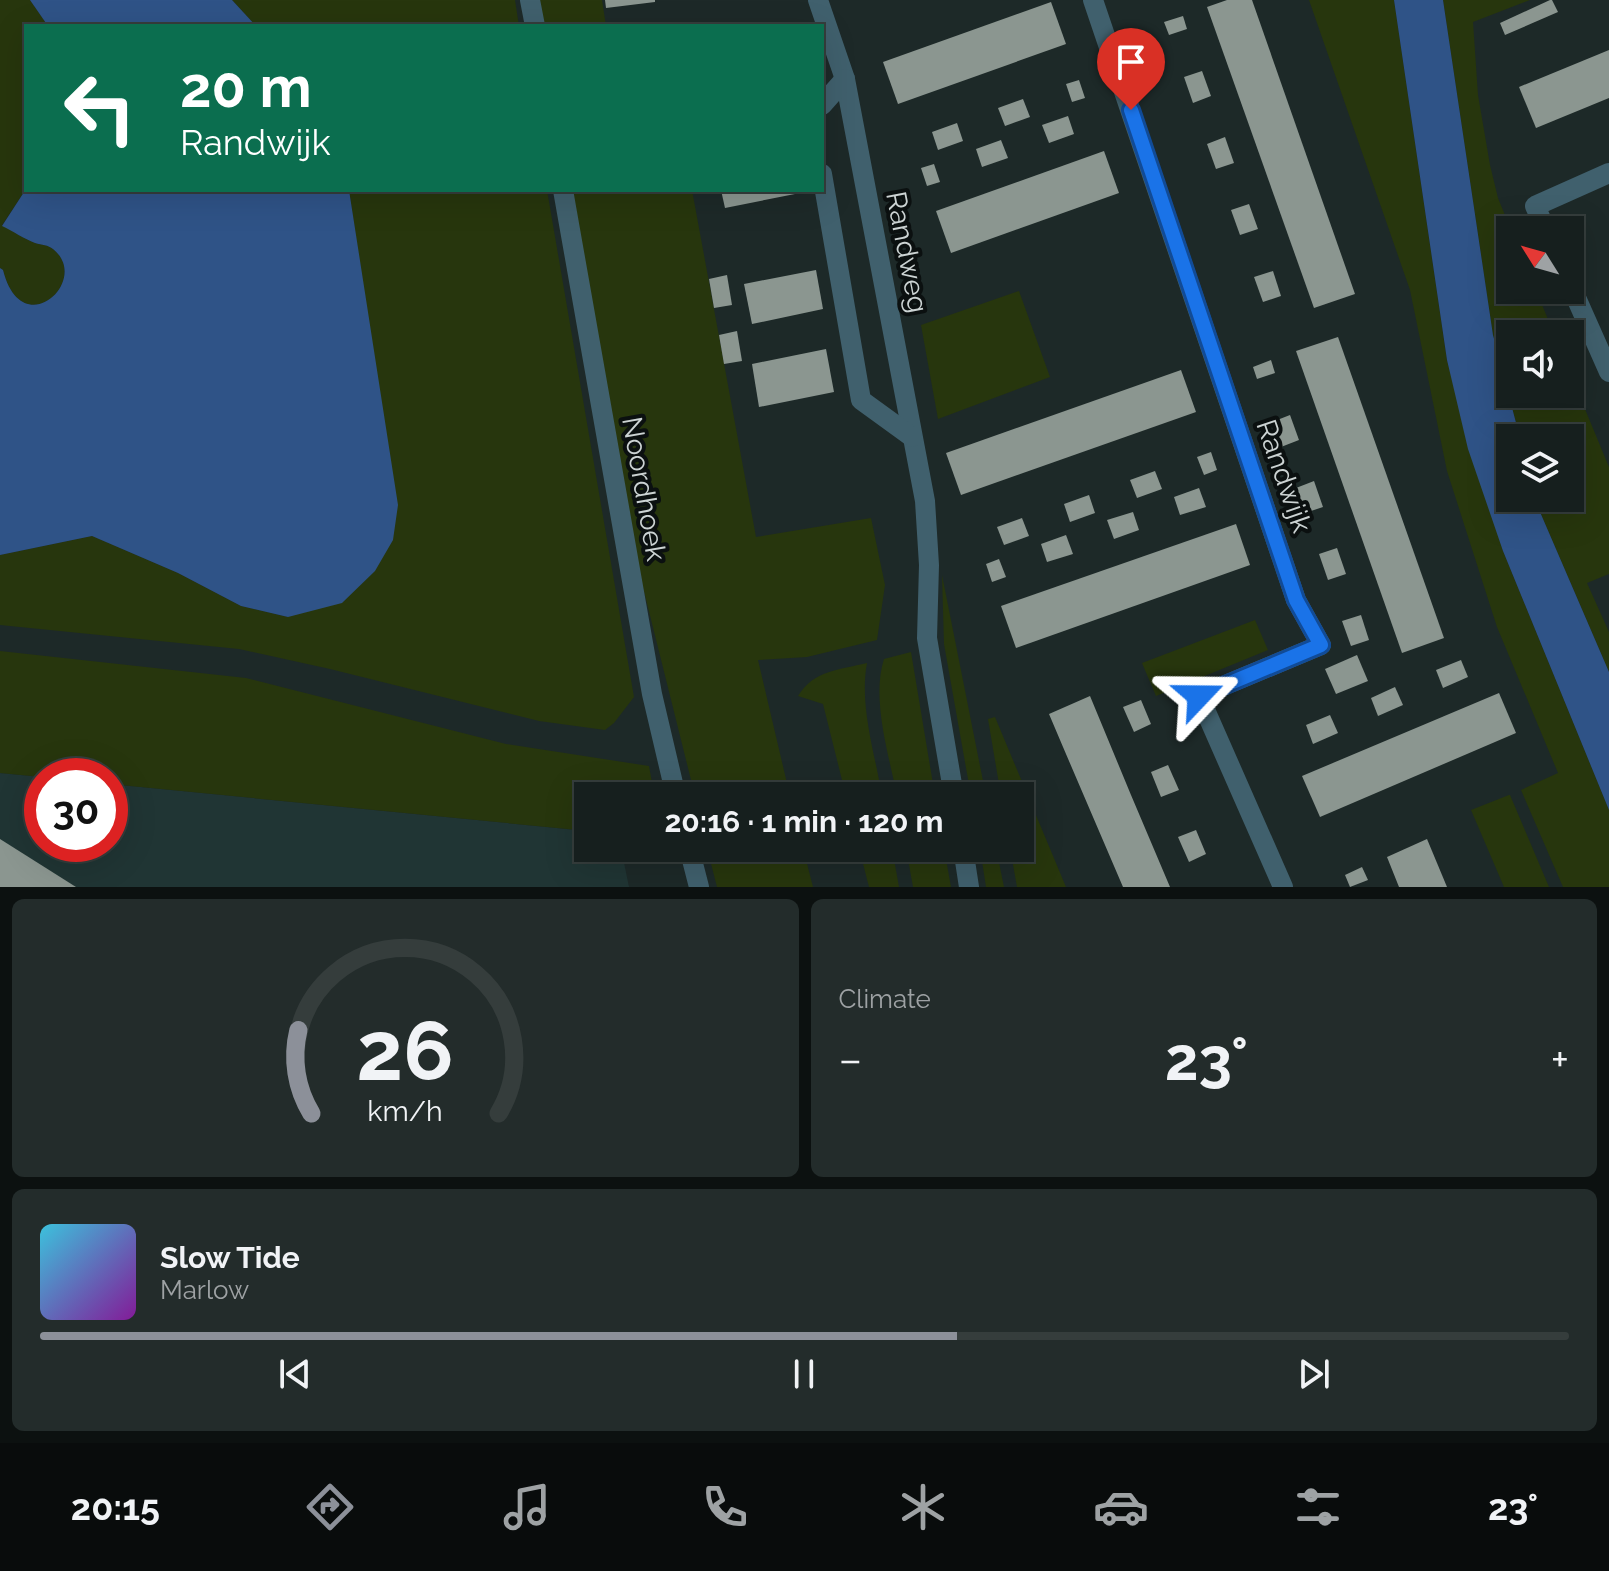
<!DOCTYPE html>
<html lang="en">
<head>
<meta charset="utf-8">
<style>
  body { margin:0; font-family:Raleway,sans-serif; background:#232c2b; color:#f1f3f6; height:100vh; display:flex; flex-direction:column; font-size:30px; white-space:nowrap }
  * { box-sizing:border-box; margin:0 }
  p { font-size:26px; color:#9ea2a4 }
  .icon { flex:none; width:44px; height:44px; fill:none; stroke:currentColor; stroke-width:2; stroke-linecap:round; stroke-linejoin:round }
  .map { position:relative; height:887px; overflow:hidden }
  .details { display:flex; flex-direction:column; gap:12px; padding:12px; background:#0c1110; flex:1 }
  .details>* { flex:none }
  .hud { position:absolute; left:24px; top:24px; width:800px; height:168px; border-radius:0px; box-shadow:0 8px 32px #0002,0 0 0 2px #353d3c; background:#0b6e4f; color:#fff; overflow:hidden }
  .needle { width:52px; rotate:307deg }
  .controls { position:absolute; left:1496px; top:216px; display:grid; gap:16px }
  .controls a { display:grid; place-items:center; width:88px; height:88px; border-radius:0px; background:#161f1e; box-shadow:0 8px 32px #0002,0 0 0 2px #353d3c; font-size:40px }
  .speed { position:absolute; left:24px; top:758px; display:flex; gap:16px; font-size:40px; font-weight:700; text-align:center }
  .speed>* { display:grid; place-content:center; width:104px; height:104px; border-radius:50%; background:#161f1e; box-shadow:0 8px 32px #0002,0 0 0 2px #353d3c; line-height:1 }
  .speed .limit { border:12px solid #d22; background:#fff; color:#111 }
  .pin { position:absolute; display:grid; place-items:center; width:68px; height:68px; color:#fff; margin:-82px -34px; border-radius:50% 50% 50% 0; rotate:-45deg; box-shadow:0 0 8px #0007 }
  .pin .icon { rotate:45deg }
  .me { position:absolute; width:88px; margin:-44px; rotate:67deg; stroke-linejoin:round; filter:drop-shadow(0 0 6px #0008) }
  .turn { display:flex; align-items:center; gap:28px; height:168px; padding:0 24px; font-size:36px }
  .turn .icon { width:104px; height:104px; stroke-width:2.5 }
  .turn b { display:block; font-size:56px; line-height:68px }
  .big { font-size:60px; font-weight:700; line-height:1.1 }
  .details .widget { flex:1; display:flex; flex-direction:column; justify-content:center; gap:12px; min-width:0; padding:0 28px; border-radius:12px; background:#232c2b }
  .details .dial { align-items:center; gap:0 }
  .dial svg { height:208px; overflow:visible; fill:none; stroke:#353d3c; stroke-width:7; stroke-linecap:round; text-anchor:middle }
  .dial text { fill:#f1f3f6; stroke:none }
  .song { display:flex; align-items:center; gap:24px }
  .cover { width:96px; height:96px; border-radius:12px; background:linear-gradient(135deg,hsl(190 70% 55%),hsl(290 70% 35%)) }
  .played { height:8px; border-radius:4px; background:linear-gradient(90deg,#8c9099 60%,#353d3c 60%) }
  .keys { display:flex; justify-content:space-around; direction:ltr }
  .heat { display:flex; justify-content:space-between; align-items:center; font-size:44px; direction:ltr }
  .details .tiles { flex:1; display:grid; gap:12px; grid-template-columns:1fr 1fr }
  .widget:last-child { grid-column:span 2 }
  .trip { position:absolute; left:574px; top:782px; width:460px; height:80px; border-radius:0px; background:#161f1e; box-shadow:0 8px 32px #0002,0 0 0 2px #353d3c; font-weight:700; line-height:80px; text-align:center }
  .menu { display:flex; height:128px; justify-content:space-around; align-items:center; background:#090c0c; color:#9ea2a4 }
  .menu .icon { width:56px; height:56px }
  .menu .active { color:#8c9099 }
  .menu b { font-size:36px; color:#f1f3f6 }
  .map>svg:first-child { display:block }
  .built { fill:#203534 }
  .green { fill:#27360d }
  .water { fill:#2f5387 }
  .building { fill:#8b9690 }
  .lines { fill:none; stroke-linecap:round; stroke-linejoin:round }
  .street { stroke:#40606d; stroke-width:20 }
  .route-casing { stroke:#114b97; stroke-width:20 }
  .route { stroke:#1a73e8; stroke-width:14 }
  .labels { text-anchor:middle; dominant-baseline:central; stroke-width:8; stroke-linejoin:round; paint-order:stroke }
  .street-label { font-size:28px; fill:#ccd3d3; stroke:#0b1010 }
</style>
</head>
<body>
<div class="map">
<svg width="1609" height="887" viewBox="0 0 1609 887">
  <rect width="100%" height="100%" fill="#1d2928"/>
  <path class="built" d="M0 773 42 777V844H110V784L588 831V848H621L629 887H0Z"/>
  <g class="green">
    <path d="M0 0H30L48 26H26V189L2 225C13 231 24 239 35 243 42 245 48 245 53 249 92 280 22 345 3 270L0 268Z"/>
    <path d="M232 0H515L519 26H256Z"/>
    <path d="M540 0H602L606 26H542Z"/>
    <path d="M1309 0H1394L1447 361 1503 551 1609 810V887H1563L1521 790 1558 773 1497 627 1447 471 1410 290Z"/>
    <path d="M1443 0H1530L1473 22 1478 95 1490 165 1498 198 1511 230 1510 290H1536L1554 334H1510V394H1570V373L1609 467V574L1587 583 1609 632V672L1534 498H1570V438H1520L1493 335Z"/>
    <path d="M349 190H547L634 697 614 723 605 730 539 721 330 669 239 649 0 625V555L92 536 178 573 241 606 288 617 366 304Z"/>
    <path d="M567 190H692L756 537 871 518 885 585 877 640 807 657 758 660 790 796H695L627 523Z"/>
    <path d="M1019 291 1050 377 938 419 921 325Z"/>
    <path d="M942 575 986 796H971L944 644Z"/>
    <path d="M1255 620 1268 650 1156 696 1142 663Z"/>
    <path d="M0 651 246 678 506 744 649 766 653 788 647 796H588V831L110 784V776L42 777 0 773Z"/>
    <path d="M911 652 935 796H897C889 755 871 699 884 659Z"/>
    <path d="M867 663C859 706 875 753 882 796H846L823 704 798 696C814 670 839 670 867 663Z"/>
    <path d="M995 717 1066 887H1017L1010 848H1020V796H1001L988 719Z"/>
    <path d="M1509 795H1510L1549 887H1504L1471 810Z"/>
    <path d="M707 848H803L813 887H717Z"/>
    <path d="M859 848H892L899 887H869Z"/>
    <path d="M906 848H944L951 887H913Z"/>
    <path d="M980 848H996L1004 887H986Z"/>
  </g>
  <g class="water">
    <path d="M30 0H232L256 26H48Z"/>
    <path d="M1394 0H1443L1493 335 1520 438H1510V498H1534L1609 672V810L1503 551 1468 449 1447 360Z"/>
    <path d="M26 189 349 190 398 505 393 540 375 571 342 603 288 617 241 606 178 573 92 536 0 555V268L3 270C22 345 92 280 53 249 48 245 42 245 35 243 24 239 13 231 2 226Z"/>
  </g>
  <g class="building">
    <path d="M605 0H655V2L606 8Z"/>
    <path d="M1227 0H1252L1355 294 1314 308 1207 7Z"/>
    <path d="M1550 0H1552L1558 12 1505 35 1500 23Z"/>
    <path d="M1051 2 1066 44 898 104 883 62Z"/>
    <path d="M1183 16 1187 29 1169 35 1164 22Z"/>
    <path d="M1609 50V98L1536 128 1519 87Z"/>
    <path d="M1202 71 1211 96 1193 103 1184 77Z"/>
    <path d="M1079 80 1085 98 1072 102 1066 84Z"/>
    <path d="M1023 99 1030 117 1005 126 998 108Z"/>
    <path d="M1068 116 1074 134 1049 143 1042 125Z"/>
    <path d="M957 123 963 141 938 150 932 132Z"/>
    <path d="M1225 137 1234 163 1216 169 1207 144Z"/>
    <path d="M1001 140 1008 158 982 167 976 149Z"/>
    <path d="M1104 151 1119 193 951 253 936 211Z"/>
    <path d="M934 164 940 182 927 186 921 168Z"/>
    <path d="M721 190H799L800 193 725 208Z"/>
    <path d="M1249 204 1258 229 1240 235 1231 210Z"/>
    <path d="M816 270 823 309 752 324 744 284Z"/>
    <path d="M1273 271 1281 296 1263 302 1254 277Z"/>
    <path d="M727 275 732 305 714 308 709 279Z"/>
    <path d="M737 331 742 361 724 364 719 335Z"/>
    <path d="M1338 337 1444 638 1402 653 1296 351Z"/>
    <path d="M826 349 834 392 759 407 752 364Z"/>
    <path d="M1271 360 1275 373 1257 379 1253 367Z"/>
    <path d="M1181 370 1196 412 961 495 946 453Z"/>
    <path d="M1290 415 1299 440 1281 447 1272 422Z"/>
    <path d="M1211 452 1217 470 1204 475 1197 457Z"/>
    <path d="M1155 471 1162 489 1137 498 1130 480Z"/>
    <path d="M1314 481 1323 507 1305 513 1296 488Z"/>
    <path d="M1199 488 1206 507 1180 515 1174 497Z"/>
    <path d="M1089 495 1095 513 1070 522 1064 504Z"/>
    <path d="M1133 512 1139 530 1114 539 1107 520Z"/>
    <path d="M1022 518 1029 536 1004 545 997 527Z"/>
    <path d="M1236 524 1250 565 1016 648 1001 606Z"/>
    <path d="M1066 535 1073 554 1047 562 1041 544Z"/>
    <path d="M1337 548 1346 574 1328 580 1319 554Z"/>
    <path d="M999 559 1006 577 992 582 986 564Z"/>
    <path d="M1361 615 1369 640 1351 646 1342 621Z"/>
    <path d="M1357 655 1368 681 1336 694 1325 669Z"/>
    <path d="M1461 660 1468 677 1443 688 1436 670Z"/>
    <path d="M1395 687 1403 705 1378 716 1371 698Z"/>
    <path d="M1499 693 1516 733 1320 817 1302 776Z"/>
    <path d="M1090 696 1131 795 1170 887H1123L1063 747 1049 714Z"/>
    <path d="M1141 700 1151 724 1134 732 1123 707Z"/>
    <path d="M1330 715 1338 733 1313 744 1306 725Z"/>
    <path d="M1168 765 1179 790 1161 797 1151 772Z"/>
    <path d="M1196 830 1206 854 1189 862 1178 837Z"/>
    <path d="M0 839 76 887H0Z"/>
    <path d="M1427 839 1447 887H1399L1387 857Z"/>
    <path d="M1362 867 1368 880 1350 887 1345 875Z"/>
  </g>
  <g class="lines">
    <g class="street">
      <path d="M530 0 535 26"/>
      <path d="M818 0 845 79 925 501 929 565 927 638 954 796"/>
      <path d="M1093 0 1296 600 1321 645 1199 696 1283 887"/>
      <path d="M822 105 845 79"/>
      <path d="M822 174 861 400 912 437"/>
      <path d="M563 190 652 694 676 796"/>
      <path d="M1546 230 1535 206 1609 173"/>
      <path d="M1570 284 1609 372"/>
      <path d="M689 848 699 887"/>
      <path d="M963 848 969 887"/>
    </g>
  </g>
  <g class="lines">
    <g class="route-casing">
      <path id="route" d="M1131 110 1296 600 1321 645 1199 696"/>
    </g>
    <use href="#route" class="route"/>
  </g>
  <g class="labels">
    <g class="street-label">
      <text transform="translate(907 252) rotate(79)">Randweg</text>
      <text transform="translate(1284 476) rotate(71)">Randwijk</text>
      <text transform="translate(644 489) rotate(80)">Noordhoek</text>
    </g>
  </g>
</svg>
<div class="controls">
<a><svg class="needle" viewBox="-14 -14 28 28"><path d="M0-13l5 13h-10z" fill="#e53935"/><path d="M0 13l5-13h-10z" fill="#9ea2a4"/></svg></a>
<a><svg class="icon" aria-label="sound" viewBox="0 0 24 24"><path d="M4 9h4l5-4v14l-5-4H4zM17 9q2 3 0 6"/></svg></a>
<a><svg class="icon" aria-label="layers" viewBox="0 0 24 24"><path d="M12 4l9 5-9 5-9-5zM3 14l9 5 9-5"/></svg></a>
</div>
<div class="speed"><div class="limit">30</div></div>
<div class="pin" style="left:1131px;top:110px;background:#d93025"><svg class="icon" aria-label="arrive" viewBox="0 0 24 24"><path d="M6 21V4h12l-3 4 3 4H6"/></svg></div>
<svg class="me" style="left:1199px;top:696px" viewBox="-20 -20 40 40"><path d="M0-17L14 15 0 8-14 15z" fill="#1a73e8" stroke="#fff" stroke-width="4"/></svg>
<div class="trip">20:16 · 1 min · 120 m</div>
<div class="hud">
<div class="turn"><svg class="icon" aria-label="left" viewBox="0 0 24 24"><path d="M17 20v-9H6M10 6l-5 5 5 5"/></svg><div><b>20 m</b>Randwijk</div></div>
</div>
</div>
<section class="details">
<div class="tiles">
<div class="widget dial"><svg viewBox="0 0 100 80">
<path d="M14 69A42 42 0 1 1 86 69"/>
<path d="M14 69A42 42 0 0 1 9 37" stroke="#8c9099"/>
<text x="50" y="56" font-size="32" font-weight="700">26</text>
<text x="50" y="72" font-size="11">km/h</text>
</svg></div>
<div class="widget"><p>Climate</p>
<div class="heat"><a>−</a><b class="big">23°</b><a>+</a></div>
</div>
<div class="widget">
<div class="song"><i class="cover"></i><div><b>Slow Tide</b><p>Marlow</p></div></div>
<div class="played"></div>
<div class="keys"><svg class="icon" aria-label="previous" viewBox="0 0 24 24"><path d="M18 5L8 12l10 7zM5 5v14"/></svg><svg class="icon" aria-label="pause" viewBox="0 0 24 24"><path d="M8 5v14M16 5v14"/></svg><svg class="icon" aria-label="next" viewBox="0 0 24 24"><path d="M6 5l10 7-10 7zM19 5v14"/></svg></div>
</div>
</div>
</section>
<nav class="menu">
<b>20:15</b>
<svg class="icon active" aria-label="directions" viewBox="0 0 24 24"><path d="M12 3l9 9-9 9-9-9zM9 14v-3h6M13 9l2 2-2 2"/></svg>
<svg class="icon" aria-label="music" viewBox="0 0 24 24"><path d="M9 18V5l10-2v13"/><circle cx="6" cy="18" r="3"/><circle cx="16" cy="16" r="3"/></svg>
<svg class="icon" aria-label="phone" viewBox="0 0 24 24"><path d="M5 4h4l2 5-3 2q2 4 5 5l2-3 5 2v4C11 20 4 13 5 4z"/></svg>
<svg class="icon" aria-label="climate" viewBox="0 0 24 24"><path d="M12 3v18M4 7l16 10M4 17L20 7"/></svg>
<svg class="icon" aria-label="car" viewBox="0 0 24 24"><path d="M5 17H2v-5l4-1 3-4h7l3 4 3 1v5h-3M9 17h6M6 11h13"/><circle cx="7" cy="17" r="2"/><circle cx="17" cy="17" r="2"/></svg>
<svg class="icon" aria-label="filters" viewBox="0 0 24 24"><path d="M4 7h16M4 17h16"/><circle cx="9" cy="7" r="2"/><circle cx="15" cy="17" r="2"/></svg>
<b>23°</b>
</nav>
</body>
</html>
